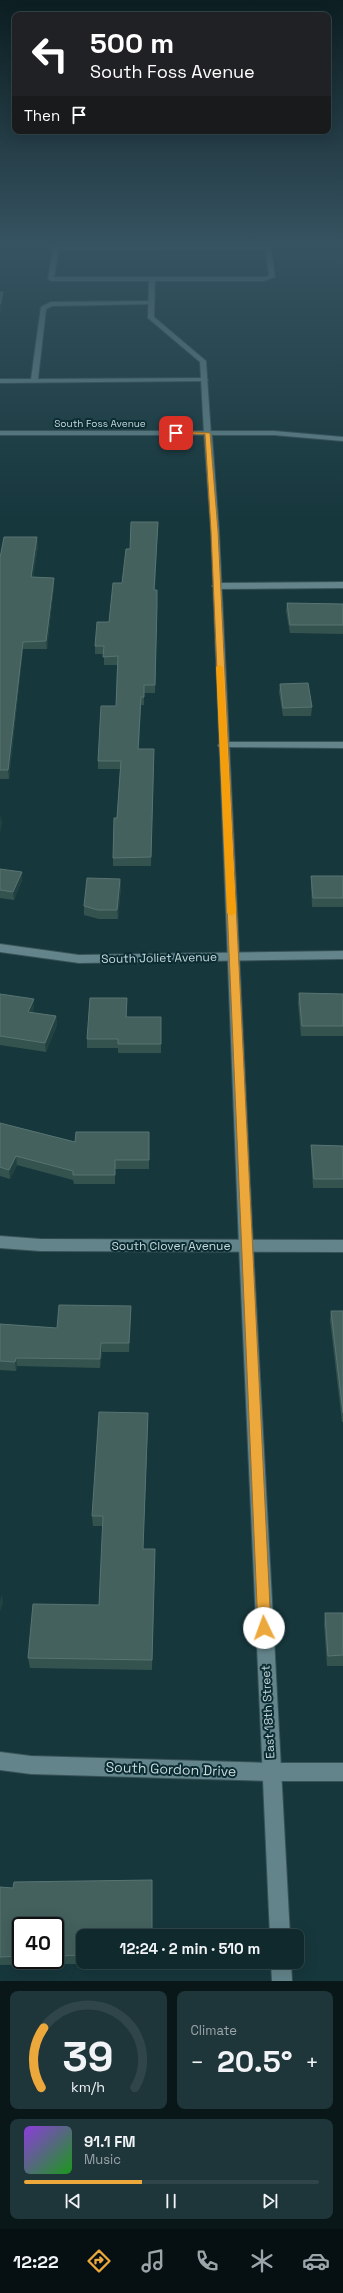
<!DOCTYPE html>
<html lang="en">
<head>
<meta charset="utf-8">
<style>
  body { margin:0; font-family:"Space Grotesk",sans-serif; background:#1e3539; color:#f1f3f6; height:100vh; display:flex; flex-direction:column; font-size:15px; white-space:nowrap }
  * { box-sizing:border-box; margin:0 }
  p { font-size:13px; color:#9ca6aa }
  .icon { flex:none; width:22px; height:22px; fill:none; stroke:currentColor; stroke-width:2; stroke-linecap:round; stroke-linejoin:round }
  .map { position:relative; height:1981px; overflow:hidden }
  .details { display:flex; flex-direction:column; gap:10px; padding:10px; background:#091719; flex:1 }
  .details>* { flex:none }
  .hud { position:absolute; left:12px; top:12px; width:319px; height:122px; border-radius:8px; box-shadow:0 4px 16px #0002,0 0 0 1px #304549; background:#202124; color:#fff; overflow:hidden }
  .speed { position:absolute; left:12px; top:1917px; display:flex; gap:8px; font-size:20px; font-weight:700; text-align:center }
  .speed>* { display:grid; place-content:center; width:52px; height:52px; border-radius:50%; background:#10292d; box-shadow:0 4px 16px #0002,0 0 0 1px #304549; line-height:1 }
  .speed .limit { border:2px solid #111; border-radius:6px; background:#fff; color:#111 }
  .pin { position:absolute; display:grid; place-items:center; width:34px; height:34px; color:#fff; margin:-17px; border-radius:8px; box-shadow:0 2px 6px #0006 }
  .me { position:absolute; width:44px; margin:-22px; rotate:357deg; stroke-linejoin:round; filter:drop-shadow(0 0 3px #0008) }
  .turn { display:flex; align-items:center; gap:14px; height:84px; padding:0 12px; font-size:18px }
  .turn .icon { width:52px; height:52px; stroke-width:2.5 }
  .turn b { display:block; font-size:28px; line-height:34px }
  .then { display:flex; align-items:center; height:38px; padding:0 12px; background:#0003; gap:8px; font-size:15px }
  .big { font-size:30px; font-weight:700; line-height:1.1 }
  .details .card { flex:1; display:flex; flex-direction:column; justify-content:center; gap:6px; min-width:0; padding:0 14px; border-radius:8px; background:#1e3539 }
  .details .dial { align-items:center; gap:0 }
  .dial svg { height:104px; overflow:visible; fill:none; stroke:#304549; stroke-width:7; stroke-linecap:round; text-anchor:middle }
  .dial text { fill:#f1f3f6; stroke:none }
  .song { display:flex; align-items:center; gap:12px }
  .cover { width:48px; height:48px; border-radius:6px; background:linear-gradient(135deg,hsl(270 70% 55%),hsl(120 70% 35%)) }
  .played { height:4px; border-radius:2px; background:linear-gradient(90deg,#eda83b 40%,#304549 40%) }
  .keys { display:flex; justify-content:space-around; direction:ltr }
  .heat { display:flex; justify-content:space-between; align-items:center; font-size:22px; direction:ltr }
  .details .tiles { flex:1; display:grid; gap:10px; grid-template-columns:1fr 1fr }
  .card:last-child { grid-column:span 2 }
  .trip { position:absolute; left:76px; top:1929px; width:228px; height:40px; border-radius:8px; background:#10292d; box-shadow:0 4px 16px #0002,0 0 0 1px #304549; font-weight:700; line-height:40px; text-align:center }
  .tab-bar { display:flex; height:64px; justify-content:space-around; align-items:center; background:#061012; color:#9ca6aa }
  .tab-bar .icon { width:28px; height:28px }
  .tab-bar .on { color:#eda83b }
  .tab-bar b { font-size:18px; color:#f1f3f6 }
  .map>svg:first-child { display:block }
  .lines { fill:none; stroke-linecap:round; stroke-linejoin:round }
  .service-casing { stroke:#385257; stroke-width:2 }
  .minor-casing { stroke:#385257; stroke-width:2 }
  .tertiary-casing { stroke:#385257; stroke-width:2 }
  .service { fill:#62848a; fill-rule:evenodd }
  .minor { fill:#62848a; fill-rule:evenodd }
  .tertiary { fill:#62848a; fill-rule:evenodd }
  .wall { fill:#34534f; fill-rule:evenodd }
  .shaded-wall { fill:#214241 }
  .building { fill:#44615e; stroke:#587472 }
  .route { fill:#eda83b; stroke:#9a6d26 }
  .slow { fill:#f59e0b }
  .labels { text-anchor:middle; dominant-baseline:central; stroke-width:4; stroke-linejoin:round; paint-order:stroke }
  .far-street-label { font-size:10px; fill:#c7d9dc; stroke:#0a2c32 }
  .street-label { font-size:12px; fill:#c7d9dc; stroke:#0a2c32 }
  .near-street-label { font-size:14px; fill:#c7d9dc; stroke:#0a2c32 }
</style>
</head>
<body>
<div class="map">
<svg width="343" height="1981" viewBox="0 0 343 1981">
  <rect width="100%" height="100%" fill="#16373c"/>
  <g class="lines">
    <g class="service-casing">
      <g id="service">
        <path d="M268 245 271 247 275 277 264 281H51L48 279 53 248 56 246ZM265 249 269 276 264 277H54L59 250Z"/>
        <path d="M151 301 153 304 52 306 46 309 38 379 205 378 208 380 207 381 0 383V379H31L41 307 51 302Z"/>
      </g>
    </g>
    <g class="minor-casing">
      <g id="minor">
        <path d="M152 277 155 279 154 317 206 361 211 435 204 433 200 362 148 318 149 279Z"/>
        <path d="M343 582V588L216 589 212 586 216 583Z"/>
        <path d="M223 742H343V748L219 747 218 745Z"/>
        <path d="M0 944 79 955 343 951V959L79 963 0 952Z"/>
        <path d="M0 1236 40 1239 343 1240V1252L40 1251 0 1248Z"/>
        <path d="M0 1752 31 1756 271 1763H343V1781H271L31 1774 0 1770Z"/>
      </g>
    </g>
    <g class="tertiary-casing">
      <g id="tertiary">
        <path d="M0 431H274L343 437V441L274 435H212L219 531 253 1246 290 1936H270L239 1246 211 531 204 435H0Z"/>
        <path d="M271 1962H291L292 1981H272Z"/>
      </g>
    </g>
    <use href="#service" class="service"/>
    <use href="#minor" class="minor"/>
    <use href="#tertiary" class="tertiary"/>
  </g>
  <g class="wall">
    <path d="M158 522 155 590 157 613 155 693H144V705H141L139 749 154 757 151 866H113V858L117 818 120 769H98V761L116 706 117 665H104V654H95V646L109 622 122 583 130 549Z"/>
    <path d="M38 545 33 577 54 578V585L47 649H23L9 779H0V558Z"/>
    <path d="M287 603 343 604V634L290 633 286 611Z"/>
    <path d="M280 684 312 707 311 716H283L279 692Z"/>
    <path d="M0 869 22 872V880L14 900 0 898Z"/>
    <path d="M311 876H343V907H312L311 885Z"/>
    <path d="M120 879 121 887 118 919H99L84 915V906Z"/>
    <path d="M299 993 343 994V1036H301L298 1003Z"/>
    <path d="M0 994 34 999V1008L32 1013 56 1016 57 1025 46 1052 0 1045Z"/>
    <path d="M127 998V1017L161 1026V1053H118V1048H87V1039Z"/>
    <path d="M0 1123 75 1142 149 1132V1169H115V1184H74L73 1180 17 1165 10 1179 0 1176Z"/>
    <path d="M311 1145 343 1146V1188H313L311 1155Z"/>
    <path d="M331 1311H343V1422H342L330 1320Z"/>
    <path d="M131 1316 129 1352H102L100 1368 17 1366 16 1371 0 1370V1324L57 1328Z"/>
    <path d="M148 1423 143 1549 155 1559 152 1670 30 1668 28 1658 99 1605 103 1526H93L92 1516Z"/>
    <path d="M325 1613H343V1666H327L324 1624Z"/>
    <path d="M0 1887 83 1936V1962H152V1963L0 1965ZM21 1926H55V1960H21Z"/>
  </g>
  <g class="shaded-wall">
    <path d="M3 292V301L0 316V304Z"/>
    <path d="M158 522V530L154 598V590Z"/>
    <path d="M37 537 38 545 32 585 31 577Z"/>
    <path d="M54 578V585L47 649 46 641Z"/>
    <path d="M23 642V649L9 779 8 770Z"/>
    <path d="M141 697V705L138 757V749Z"/>
    <path d="M154 749V757L151 866V857Z"/>
    <path d="M1 814 2 823 0 834V821Z"/>
    <path d="M22 872V880L14 900 13 892Z"/>
    <path d="M120 879 121 887 118 919 117 910Z"/>
    <path d="M127 998V1007L126 1026V1017Z"/>
    <path d="M34 999V1008L29 1021 28 1012Z"/>
    <path d="M56 1016 57 1025 46 1052 45 1043Z"/>
    <path d="M16 1156 17 1165 10 1179 9 1170Z"/>
    <path d="M131 1306V1316L129 1352V1343Z"/>
    <path d="M101 1343 102 1352 100 1368V1359Z"/>
    <path d="M16 1358 17 1366 16 1371 15 1362Z"/>
    <path d="M148 1413V1423L143 1559V1549Z"/>
    <path d="M155 1549V1559L152 1670V1660Z"/>
    <path d="M2 1594 3 1603 0 1612V1600Z"/>
  </g>
  <g class="building">
    <path d="M0 292H3L0 304Z"/>
    <path d="M131 522H158L154 590H157V605L155 685H144V697H141L138 749H154L151 857 113 858 114 818H117L121 761H98L101 706H116L118 656 103 657 104 646H95L97 622H109L113 583H122L126 549H130Z"/>
    <path d="M4 537H37L31 577 54 578 46 641 23 642 8 770H0V558Z"/>
    <path d="M287 603 343 604V625H290Z"/>
    <path d="M308 683 312 707 283 708 280 684Z"/>
    <path d="M0 869 22 872 13 892 0 890Z"/>
    <path d="M311 876H343V898H313Z"/>
    <path d="M87 878 120 879 117 910H98L84 906Z"/>
    <path d="M299 993 343 994V1026H302Z"/>
    <path d="M0 994 34 999 28 1012 56 1016 45 1043 0 1036Z"/>
    <path d="M90 998H127L126 1017H161V1044H118V1039H87Z"/>
    <path d="M0 1123 75 1142 76 1132H149V1160H115V1175H73V1171L16 1156 9 1170 0 1167Z"/>
    <path d="M311 1145 343 1146V1179H314Z"/>
    <path d="M59 1305 131 1306 129 1343H101L100 1359 16 1358 15 1362 0 1361V1324L57 1328Z"/>
    <path d="M331 1311H343V1413Z"/>
    <path d="M99 1412 148 1413 143 1549H155L152 1660 28 1658 33 1604 99 1605 103 1516H92Z"/>
    <path d="M325 1613H343V1655L328 1656Z"/>
    <path d="M152 1880V1936H83V1955L55 1956V1926H21V1956L0 1957V1887L13 1888 14 1882Z"/>
  </g>
  <linearGradient id="sky" x2="0" y2="1"><stop stop-color="#0c1e21"/><stop offset="0.47" stop-color="#365361"/><stop offset="1" stop-color="#365361" stop-opacity="0"/></linearGradient>
  <rect width="343" height="519" fill="url(#sky)"/>
  <path class="route" d="M176 431 210 433 218 531 271 1628 269 1633 264 1635 260 1633 258 1628 211 531 205 434H174Z"/>
  <path class="slow" d="M220 665 223 667 236 913 231 916 227 913 216 667Z"/>
  <g class="labels">
    <g class="far-street-label">
      <text x="100" y="423">South Foss Avenue</text>
    </g>
    <g class="street-label">
      <text transform="translate(159 958) rotate(-1)">South Joliet Avenue</text>
      <text x="171" y="1246">South Clover Avenue</text>
      <text transform="translate(268 1712) rotate(-93)">East 18th Street</text>
    </g>
    <g class="near-street-label">
      <text transform="translate(171 1769) rotate(2)">South Gordon Drive</text>
    </g>
  </g>
</svg>
<div class="speed"><div class="limit">40</div></div>
<div class="pin" style="left:176px;top:433px;background:#d93025"><svg class="icon" aria-label="arrive" viewBox="0 0 24 24"><path d="M6 21V4h12l-3 4 3 4H6"/></svg></div>
<svg class="me" style="left:264px;top:1628px" viewBox="-20 -20 40 40"><circle r="19" fill="#fff"/><path d="M0-13L10 11 0 6-10 11z" fill="#eda83b"/></svg>
<div class="trip">12:24 · 2 min · 510 m</div>
<div class="hud">
<div class="turn"><svg class="icon" aria-label="left" viewBox="0 0 24 24"><path d="M17 20v-9H6M10 6l-5 5 5 5"/></svg><div><b>500 m</b>South Foss Avenue</div></div>
<div class="then">Then<svg class="icon" aria-label="arrive" viewBox="0 0 24 24"><path d="M6 21V4h12l-3 4 3 4H6"/></svg></div>
</div>
</div>
<section class="details">
<div class="tiles">
<div class="card dial"><svg viewBox="0 0 100 80">
<path d="M14 69A42 42 0 1 1 86 69"/>
<path d="M14 69A42 42 0 0 1 16 23" stroke="#eda83b"/>
<text x="50" y="56" font-size="32" font-weight="700">39</text>
<text x="50" y="72" font-size="11">km/h</text>
</svg></div>
<div class="card"><p>Climate</p>
<div class="heat"><a>−</a><b class="big">20.5°</b><a>+</a></div>
</div>
<div class="card">
<div class="song"><i class="cover"></i><div><b>91.1 FM</b><p>Music</p></div></div>
<div class="played"></div>
<div class="keys"><svg class="icon" aria-label="previous" viewBox="0 0 24 24"><path d="M18 5L8 12l10 7zM5 5v14"/></svg><svg class="icon" aria-label="pause" viewBox="0 0 24 24"><path d="M8 5v14M16 5v14"/></svg><svg class="icon" aria-label="next" viewBox="0 0 24 24"><path d="M6 5l10 7-10 7zM19 5v14"/></svg></div>
</div>
</div>
</section>
<nav class="tab-bar">
<b>12:22</b>
<svg class="icon on" aria-label="directions" viewBox="0 0 24 24"><path d="M12 3l9 9-9 9-9-9zM9 14v-3h6M13 9l2 2-2 2"/></svg>
<svg class="icon" aria-label="music" viewBox="0 0 24 24"><path d="M9 18V5l10-2v13"/><circle cx="6" cy="18" r="3"/><circle cx="16" cy="16" r="3"/></svg>
<svg class="icon" aria-label="phone" viewBox="0 0 24 24"><path d="M5 4h4l2 5-3 2q2 4 5 5l2-3 5 2v4C11 20 4 13 5 4z"/></svg>
<svg class="icon" aria-label="climate" viewBox="0 0 24 24"><path d="M12 3v18M4 7l16 10M4 17L20 7"/></svg>
<svg class="icon" aria-label="car" viewBox="0 0 24 24"><path d="M5 17H2v-5l4-1 3-4h7l3 4 3 1v5h-3M9 17h6M6 11h13"/><circle cx="7" cy="17" r="2"/><circle cx="17" cy="17" r="2"/></svg>
</nav>
</body>
</html>
